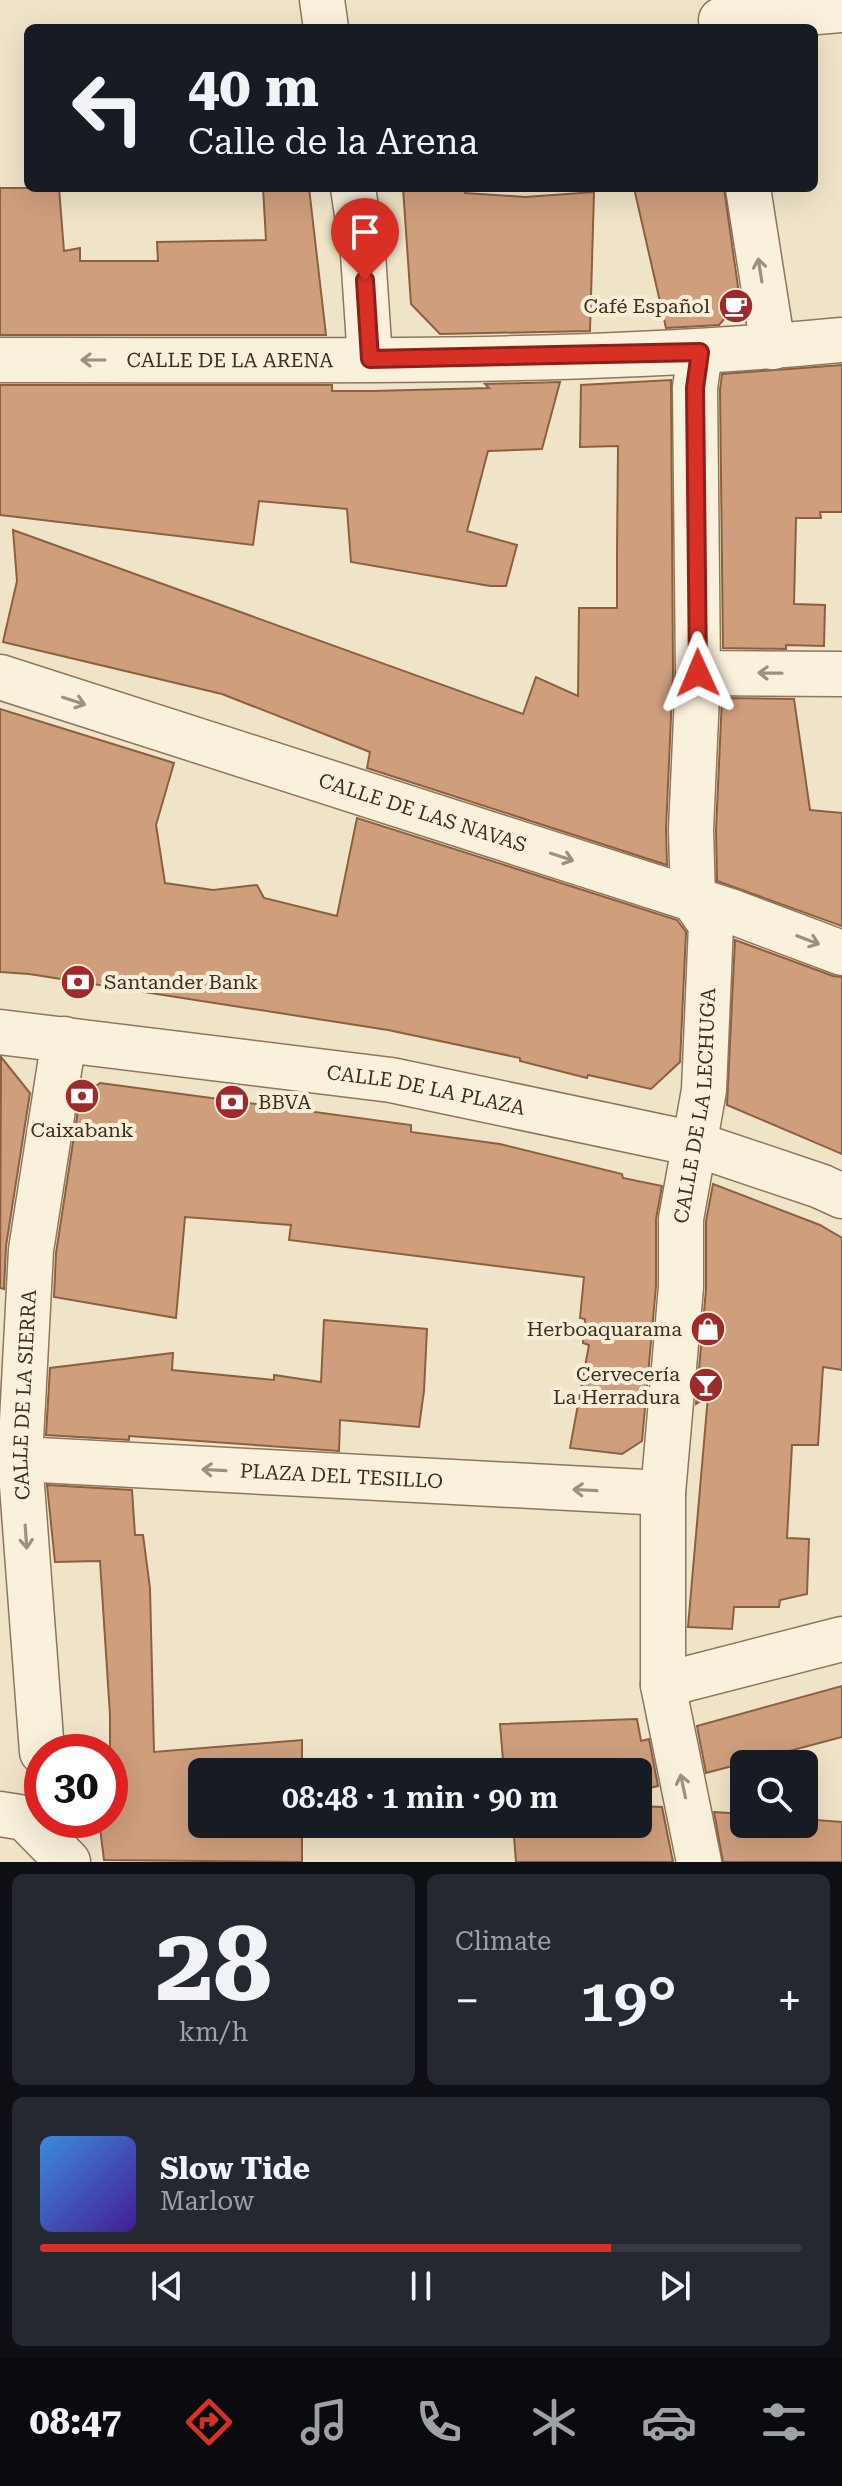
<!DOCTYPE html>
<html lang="en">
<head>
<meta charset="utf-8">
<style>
  body { margin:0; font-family:"Roboto Serif",serif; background:#242831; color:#f1f3f6; height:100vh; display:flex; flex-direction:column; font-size:30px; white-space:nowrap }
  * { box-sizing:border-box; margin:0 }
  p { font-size:26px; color:#9ea1a6 }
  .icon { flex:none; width:44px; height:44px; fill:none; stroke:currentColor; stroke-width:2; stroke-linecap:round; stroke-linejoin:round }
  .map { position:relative; height:1862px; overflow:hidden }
  .drawer { display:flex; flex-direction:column; gap:12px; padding:12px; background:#0d0f14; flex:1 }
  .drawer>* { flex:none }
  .hud { position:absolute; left:24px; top:24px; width:794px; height:168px; border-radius:12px; box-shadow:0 8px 32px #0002; background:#171b24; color:#f1f3f6; overflow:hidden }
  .tools { position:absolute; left:730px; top:1750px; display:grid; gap:16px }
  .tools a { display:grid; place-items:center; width:88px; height:88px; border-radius:12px; background:#171b24; box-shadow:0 8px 32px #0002; font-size:40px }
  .speed { position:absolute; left:24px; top:1734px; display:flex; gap:16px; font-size:40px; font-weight:700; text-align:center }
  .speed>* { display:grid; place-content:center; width:104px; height:104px; border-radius:50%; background:#171b24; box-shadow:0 8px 32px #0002; line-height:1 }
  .speed .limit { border:12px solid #d22; background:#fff; color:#111 }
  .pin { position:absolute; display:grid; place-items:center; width:68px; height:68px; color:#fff; margin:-82px -34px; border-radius:50% 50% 50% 0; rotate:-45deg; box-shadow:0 0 8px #0007 }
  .pin .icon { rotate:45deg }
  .me { position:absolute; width:88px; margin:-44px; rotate:359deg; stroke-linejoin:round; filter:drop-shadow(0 0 6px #0008) }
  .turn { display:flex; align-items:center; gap:28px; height:168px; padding:0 32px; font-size:36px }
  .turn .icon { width:104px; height:104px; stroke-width:2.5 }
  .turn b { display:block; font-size:56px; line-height:68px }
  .big { font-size:60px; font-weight:600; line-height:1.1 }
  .drawer .widget { flex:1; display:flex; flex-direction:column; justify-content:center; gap:12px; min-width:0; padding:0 28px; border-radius:12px; background:#242831 }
  .drawer .dial { align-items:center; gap:0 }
  .dial b { font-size:104px; line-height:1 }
  .song { display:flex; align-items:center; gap:24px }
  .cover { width:96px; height:96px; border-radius:12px; background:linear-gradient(135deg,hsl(210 70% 55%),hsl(260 70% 35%)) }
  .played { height:8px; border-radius:4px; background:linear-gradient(90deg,#d93025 75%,#363941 75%) }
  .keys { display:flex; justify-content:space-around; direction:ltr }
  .heat { display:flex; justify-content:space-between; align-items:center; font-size:44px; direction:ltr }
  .drawer .tiles { flex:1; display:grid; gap:12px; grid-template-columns:1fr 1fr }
  .widget:last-child { grid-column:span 2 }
  .trip { position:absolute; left:188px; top:1758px; width:464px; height:80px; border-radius:12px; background:#171b24; box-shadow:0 8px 32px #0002; font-weight:600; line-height:80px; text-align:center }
  .tabs { display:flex; height:128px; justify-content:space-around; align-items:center; background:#090b0e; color:#9ea1a6 }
  .tabs .icon { width:56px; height:56px }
  .tabs .on { color:#d93025 }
  .tabs b { font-size:36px; color:#f1f3f6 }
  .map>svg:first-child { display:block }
  .building { fill:#cf9f7d; stroke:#8d5f41; stroke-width:2 }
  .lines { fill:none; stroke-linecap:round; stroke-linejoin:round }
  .minor-casing { stroke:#8d765c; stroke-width:47 }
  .minor { stroke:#faf1dc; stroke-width:44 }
  .oneway { stroke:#9c907e }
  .route-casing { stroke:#8d1f18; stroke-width:20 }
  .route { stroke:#d93025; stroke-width:14 }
  .labels { text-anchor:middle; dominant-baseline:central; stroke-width:8; stroke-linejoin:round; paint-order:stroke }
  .poi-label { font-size:20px; fill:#3d2e20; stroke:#f7eed8; text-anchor:end }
  .street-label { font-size:20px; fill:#3d2e20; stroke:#f7eed8 }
</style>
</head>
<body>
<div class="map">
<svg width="842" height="1862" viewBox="0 0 842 1862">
  <rect width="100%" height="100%" fill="#f0e4c8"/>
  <g class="building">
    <path d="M0 188H59L64 251 80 248V261H158L157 242 266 240 263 188H309L326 335H0Z"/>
    <path d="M403 188H465V193L525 197 594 192 590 331 440 334 411 304Z"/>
    <path d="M634 188H724L740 301 719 325 666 328Z"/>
    <path d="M842 365V512H820L821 518H796L794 604 825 605 824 646 786 645V649L723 648 720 390 722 374Z"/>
    <path d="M671 380 673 673 666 829 667 865 367 768 370 752 222 694 3 642 17 581 13 530 523 714 536 677 578 696 579 608H617V552L618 446 580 447 581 385Z"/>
    <path d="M560 382 542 449 488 451 467 531 517 545 506 586H490L351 562 347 509 259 501 253 545 0 515V385H332V391H372L489 388 485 384Z"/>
    <path d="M722 698 794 699 810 810 842 813V926L717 881 716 830Z"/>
    <path d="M0 709 174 763 156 825 165 883 213 890 257 885 264 898 337 916 357 818 677 920 686 932 680 1062 651 1089 588 1075 587 1078 520 1061V1058L388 1030 29 974 0 972Z"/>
    <path d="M735 940 833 976 842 977V1154L727 1105Z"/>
    <path d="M1 1057 30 1093 6 1246 4 1289 0 1288Z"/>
    <path d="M100 1083 411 1125V1132L500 1144 622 1174 623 1178 662 1186 656 1219V1286L642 1441 622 1454 570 1448 589 1345 583 1343 585 1319 580 1318 584 1277 289 1240 291 1225 185 1217 176 1318 54 1297 56 1253 80 1097Z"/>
    <path d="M713 1184 820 1225 842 1238V1370L823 1367 818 1445H792L787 1538 809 1539 807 1594 780 1600 779 1607H734L732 1629 688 1627 708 1396 696 1404 706 1289V1221Z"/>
    <path d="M324 1320 427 1329 424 1391 419 1427 340 1420 339 1451 129 1436V1440L46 1435 50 1368 173 1353 172 1370 274 1380V1375L321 1382Z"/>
    <path d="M47 1485 132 1490 135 1535H143L150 1588 154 1752 302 1740V1772H202V1824H302V1862L104 1860 99 1820H110V1715L100 1561 55 1562Z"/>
    <path d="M842 1686V1737L706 1773 697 1726Z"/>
    <path d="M637 1719 641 1741 649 1739 658 1786 638 1791V1772H504L500 1724Z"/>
    <path d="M638 1806 662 1807 673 1862H516L513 1824H638Z"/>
    <path d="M714 1812 744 1814V1824H804V1819L842 1822V1862H723Z"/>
  </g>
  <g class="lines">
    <g class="minor-casing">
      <g id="minor">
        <path d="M322 0 326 28"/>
        <path d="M721 20 842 10"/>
        <path d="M353 188 363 254 370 359"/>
        <path d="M748 188 773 347"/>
        <path id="s1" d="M0 360C279 359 564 367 842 340"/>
        <path d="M698 673 842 674"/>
        <path id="s2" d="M0 677 733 912 842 953"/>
        <path id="s3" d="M0 1032 391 1080 695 1144 820 1186 842 1196"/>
        <path id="s4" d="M20 1459 663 1493"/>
        <path d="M663 1685 842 1639"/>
        <path id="s5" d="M42 1752 20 1459 31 1250 64 1039"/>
        <path d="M0 1814 25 1818 68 1862"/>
        <path id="s6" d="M699 1862 663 1685V1493L681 1287V1219L704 1090 711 925 693 899 691 830 698 673 695 388 700 352"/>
      </g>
    </g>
    <use href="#minor" class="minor"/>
  </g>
  <defs><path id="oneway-shaft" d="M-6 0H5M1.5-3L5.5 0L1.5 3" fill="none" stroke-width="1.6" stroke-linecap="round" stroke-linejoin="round" transform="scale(2)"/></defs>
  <g class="oneway">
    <use href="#oneway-shaft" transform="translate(760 270) rotate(-99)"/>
    <use href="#oneway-shaft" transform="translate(93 360) rotate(180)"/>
    <use href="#oneway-shaft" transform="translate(770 673) rotate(-179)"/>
    <use href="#oneway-shaft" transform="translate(74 701) rotate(18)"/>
    <use href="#oneway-shaft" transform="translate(562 857) rotate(18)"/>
    <use href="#oneway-shaft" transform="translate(808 940) rotate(21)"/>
    <use href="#oneway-shaft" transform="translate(214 1470) rotate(-177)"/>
    <use href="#oneway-shaft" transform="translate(585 1490) rotate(-177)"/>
    <use href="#oneway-shaft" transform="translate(26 1537) rotate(86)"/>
    <use href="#oneway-shaft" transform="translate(683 1786) rotate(-102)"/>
  </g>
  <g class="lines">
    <g class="route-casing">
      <path id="route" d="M365 280 370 359 700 352 695 388 698 673"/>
    </g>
    <use href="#route" class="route"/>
  </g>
  <defs>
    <g id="cafe-disc" transform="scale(1.8)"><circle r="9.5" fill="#9e2a2b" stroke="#f7eed8"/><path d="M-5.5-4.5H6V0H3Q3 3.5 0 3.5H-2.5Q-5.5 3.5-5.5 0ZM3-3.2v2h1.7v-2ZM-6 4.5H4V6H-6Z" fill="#fff"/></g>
    <g id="bank-disc" transform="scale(1.8)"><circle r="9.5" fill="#9e2a2b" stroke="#f7eed8"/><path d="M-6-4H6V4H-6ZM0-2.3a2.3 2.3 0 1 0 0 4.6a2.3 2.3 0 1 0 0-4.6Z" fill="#fff"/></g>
    <g id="shop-disc" transform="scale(1.8)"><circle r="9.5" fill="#9e2a2b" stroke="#f7eed8"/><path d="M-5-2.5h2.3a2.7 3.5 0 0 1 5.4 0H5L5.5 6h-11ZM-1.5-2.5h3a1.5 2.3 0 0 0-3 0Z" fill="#fff"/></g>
    <g id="bar-disc" transform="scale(1.8)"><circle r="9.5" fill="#9e2a2b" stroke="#f7eed8"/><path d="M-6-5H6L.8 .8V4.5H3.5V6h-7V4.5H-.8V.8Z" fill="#fff"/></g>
  </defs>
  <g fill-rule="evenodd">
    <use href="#cafe-disc" x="736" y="306"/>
    <use href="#bank-disc" x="78" y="982"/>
    <use href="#bank-disc" x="82" y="1096"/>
    <use href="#bank-disc" x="232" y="1102"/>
    <use href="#shop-disc" x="708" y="1329"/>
    <use href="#bar-disc" x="706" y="1385"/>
  </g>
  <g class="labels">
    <g class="poi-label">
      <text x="710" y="306">Café Español</text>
      <text x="104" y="982" text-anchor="start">Santander Bank</text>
      <text x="258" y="1102" text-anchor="start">BBVA</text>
      <text x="82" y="1130" text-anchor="middle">Caixabank</text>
      <text x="682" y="1329">Herboaquarama</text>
      <text x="680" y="1374">Cervecería<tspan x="680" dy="23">La Herradura</tspan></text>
    </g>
    <g class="street-label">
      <text stroke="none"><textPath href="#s1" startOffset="230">CALLE DE LA ARENA</textPath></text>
      <text stroke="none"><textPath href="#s2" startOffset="444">CALLE DE LAS NAVAS</textPath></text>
      <text stroke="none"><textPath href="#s3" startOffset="430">CALLE DE LA PLAZA</textPath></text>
      <text stroke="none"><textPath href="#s6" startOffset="762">CALLE DE LA LECHUGA</textPath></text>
      <text stroke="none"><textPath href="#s5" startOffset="358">CALLE DE LA SIERRA</textPath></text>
      <text stroke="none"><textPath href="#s4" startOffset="322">PLAZA DEL TESILLO</textPath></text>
    </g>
  </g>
</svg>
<div class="tools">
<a><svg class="icon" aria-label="search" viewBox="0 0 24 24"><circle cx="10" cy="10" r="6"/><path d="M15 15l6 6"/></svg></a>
</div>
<div class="speed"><div class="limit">30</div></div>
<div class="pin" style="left:365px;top:280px;background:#d93025"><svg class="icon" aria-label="arrive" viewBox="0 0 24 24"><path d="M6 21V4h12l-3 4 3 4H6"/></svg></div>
<svg class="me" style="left:698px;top:673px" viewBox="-20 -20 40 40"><path d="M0-17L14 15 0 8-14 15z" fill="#d93025" stroke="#fff" stroke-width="4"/></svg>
<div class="trip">08:48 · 1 min · 90 m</div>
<div class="hud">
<div class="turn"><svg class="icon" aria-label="left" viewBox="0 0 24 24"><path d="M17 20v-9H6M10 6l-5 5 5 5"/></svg><div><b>40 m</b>Calle de la Arena</div></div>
</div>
</div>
<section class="drawer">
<div class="tiles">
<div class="widget dial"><b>28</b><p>km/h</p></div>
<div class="widget"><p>Climate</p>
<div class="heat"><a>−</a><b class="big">19°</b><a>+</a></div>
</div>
<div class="widget">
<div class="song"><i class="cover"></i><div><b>Slow Tide</b><p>Marlow</p></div></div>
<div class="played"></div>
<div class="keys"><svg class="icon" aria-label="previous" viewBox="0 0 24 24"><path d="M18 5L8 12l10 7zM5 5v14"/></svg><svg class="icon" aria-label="pause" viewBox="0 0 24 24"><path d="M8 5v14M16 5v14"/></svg><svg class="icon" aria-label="next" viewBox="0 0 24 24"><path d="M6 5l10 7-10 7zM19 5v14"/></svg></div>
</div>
</div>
</section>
<nav class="tabs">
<b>08:47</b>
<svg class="icon on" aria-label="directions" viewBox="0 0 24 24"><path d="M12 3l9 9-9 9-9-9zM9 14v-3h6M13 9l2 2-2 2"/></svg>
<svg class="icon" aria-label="music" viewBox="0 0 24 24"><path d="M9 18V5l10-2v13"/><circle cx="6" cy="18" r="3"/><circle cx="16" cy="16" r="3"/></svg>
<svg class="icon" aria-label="phone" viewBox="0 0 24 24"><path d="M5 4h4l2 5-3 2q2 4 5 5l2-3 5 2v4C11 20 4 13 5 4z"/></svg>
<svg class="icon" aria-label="climate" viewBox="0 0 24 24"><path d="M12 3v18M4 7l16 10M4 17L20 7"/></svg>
<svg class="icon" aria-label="car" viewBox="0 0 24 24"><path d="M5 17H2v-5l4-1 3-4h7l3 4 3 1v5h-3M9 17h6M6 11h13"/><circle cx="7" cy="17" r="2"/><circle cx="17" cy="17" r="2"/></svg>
<svg class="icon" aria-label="filters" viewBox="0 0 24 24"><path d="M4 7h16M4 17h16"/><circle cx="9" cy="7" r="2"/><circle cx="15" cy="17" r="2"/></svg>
</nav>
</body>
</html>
